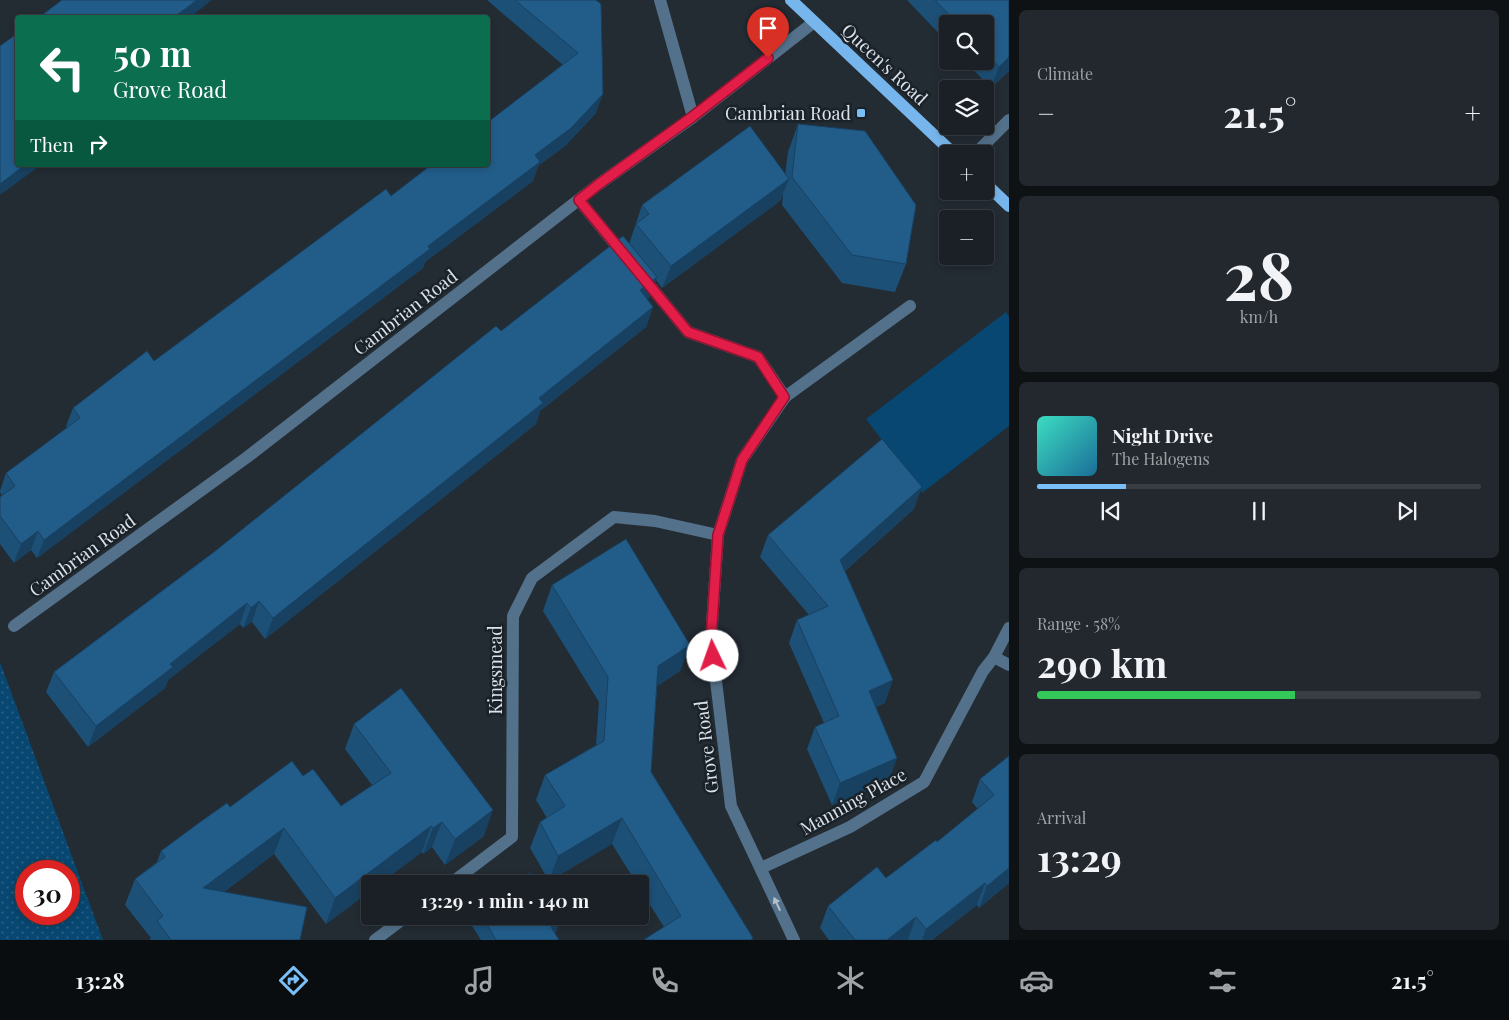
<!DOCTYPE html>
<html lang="en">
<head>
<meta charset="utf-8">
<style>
  body { margin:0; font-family:"Playfair Display",serif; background:#23282e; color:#f1f3f6; height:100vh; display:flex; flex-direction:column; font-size:19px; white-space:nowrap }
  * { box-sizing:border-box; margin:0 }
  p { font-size:16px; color:#9fa3a7 }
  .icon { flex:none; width:28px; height:28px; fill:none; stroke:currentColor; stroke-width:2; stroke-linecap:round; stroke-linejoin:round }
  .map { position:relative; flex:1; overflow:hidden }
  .panel { display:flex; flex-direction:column; gap:10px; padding:10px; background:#0e1215; width:500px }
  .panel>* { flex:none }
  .banner { position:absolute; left:15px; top:15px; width:475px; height:152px; border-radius:5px; box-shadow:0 2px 8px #0003,0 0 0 1px #383e43; background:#0b6e4f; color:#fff; overflow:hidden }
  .buttons { position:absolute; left:939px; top:15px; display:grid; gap:10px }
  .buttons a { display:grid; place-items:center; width:55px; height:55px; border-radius:5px; background:#1a2026; box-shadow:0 2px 8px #0003,0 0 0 1px #383e43; font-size:25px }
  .speed { position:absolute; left:15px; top:860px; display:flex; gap:10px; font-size:25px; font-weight:700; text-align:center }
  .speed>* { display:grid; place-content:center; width:65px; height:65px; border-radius:50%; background:#1a2026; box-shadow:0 2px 8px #0003,0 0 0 1px #383e43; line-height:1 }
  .speed .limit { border:8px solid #d22; background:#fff; color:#111 }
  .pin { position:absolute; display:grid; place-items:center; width:42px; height:42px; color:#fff; margin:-51px -21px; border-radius:50% 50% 50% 0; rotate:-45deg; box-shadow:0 0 5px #0007 }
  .pin .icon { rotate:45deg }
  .me { position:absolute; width:55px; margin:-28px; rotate:357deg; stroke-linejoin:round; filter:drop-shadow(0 0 4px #0008) }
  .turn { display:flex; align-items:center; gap:18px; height:105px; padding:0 15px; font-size:22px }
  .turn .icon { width:65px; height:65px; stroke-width:2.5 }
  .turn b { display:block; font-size:35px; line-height:42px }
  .then { display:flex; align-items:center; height:48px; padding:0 15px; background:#0003; gap:10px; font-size:19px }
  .big { font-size:38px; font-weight:700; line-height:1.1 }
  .panel .tile { flex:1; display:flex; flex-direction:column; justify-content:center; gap:8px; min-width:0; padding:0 18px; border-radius:8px; background:#23282e }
  .panel .dial { align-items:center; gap:0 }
  .dial b { font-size:65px; line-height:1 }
  .song { display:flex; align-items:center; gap:15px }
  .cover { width:60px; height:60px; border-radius:8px; background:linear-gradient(135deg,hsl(170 70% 55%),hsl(200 70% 35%)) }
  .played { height:5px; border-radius:2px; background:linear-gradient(90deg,#7abff8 20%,#383e43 20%) }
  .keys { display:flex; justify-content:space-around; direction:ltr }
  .heat { display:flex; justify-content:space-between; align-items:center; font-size:28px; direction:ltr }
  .charge { height:8px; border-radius:4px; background:linear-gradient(90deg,#34c759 58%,#383e43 0) }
  .trip { position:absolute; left:361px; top:875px; width:288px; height:50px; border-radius:5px; background:#1a2026; box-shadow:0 2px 8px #0003,0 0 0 1px #383e43; font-weight:700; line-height:50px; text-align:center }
  .tabs { display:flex; height:80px; justify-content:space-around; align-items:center; background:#0a0d0f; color:#9fa3a7 }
  .tabs .icon { width:35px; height:35px }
  .tabs .selected { color:#7abff8 }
  .tabs b { font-size:22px; color:#f1f3f6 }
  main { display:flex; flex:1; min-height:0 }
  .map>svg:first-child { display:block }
  .grass { fill:#074771 }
  .park { fill:url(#park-dots); fill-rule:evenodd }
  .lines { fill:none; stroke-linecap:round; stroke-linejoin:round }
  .minor { stroke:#53718a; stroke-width:12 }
  .major { stroke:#77b6ec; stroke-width:12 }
  .wall { fill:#1d5077 }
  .shaded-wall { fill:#184161 }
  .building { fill:#225d8a; stroke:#184161 }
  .oneway { fill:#b3c0cb }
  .route-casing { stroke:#92132f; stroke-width:12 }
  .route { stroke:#e11d48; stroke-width:9 }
  .poi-dot { fill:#7abff8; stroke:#1a2229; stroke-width:2 }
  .labels { text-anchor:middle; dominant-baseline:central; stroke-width:5; stroke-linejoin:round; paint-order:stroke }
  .street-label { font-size:18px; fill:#dce2e7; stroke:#1a2229 }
  .poi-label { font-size:18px; fill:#dce2e7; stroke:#1a2229; text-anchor:end }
</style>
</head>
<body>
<main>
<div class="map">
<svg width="1009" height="940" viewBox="0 0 1009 940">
  <defs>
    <pattern id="park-dots" width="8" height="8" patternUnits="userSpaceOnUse" patternTransform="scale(1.25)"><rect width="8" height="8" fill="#074771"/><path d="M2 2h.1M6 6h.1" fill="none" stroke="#2b6185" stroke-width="1.8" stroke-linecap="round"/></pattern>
  </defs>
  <rect width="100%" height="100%" fill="#232b33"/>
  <path class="grass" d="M1006 312 1009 317V426L922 493 866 419Z"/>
  <path class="park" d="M0 662 103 940H0ZM26 871H69V914H26Z"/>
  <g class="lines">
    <g class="minor">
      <path d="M660 0 693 117"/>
      <path d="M975 154 1009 120"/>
      <path d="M579 200 624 255"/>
      <path d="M642 276 688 332 758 357 785 397 742 460 718 535 711 639 731 806 794 940"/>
      <path d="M785 397 910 306"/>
      <path d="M14 626 246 458 599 184 693 117 814 22"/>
      <path d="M994 657 1009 628"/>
      <path d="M761 868 850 827 924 782 983 671 994 657 1009 665"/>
      <path d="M450 884 512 837 513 616 532 578 614 517 655 521 718 535"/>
      <path d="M375 940 407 916"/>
    </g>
    <g class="major">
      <path d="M791 0 954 154"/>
      <path d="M985 183 1009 206"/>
    </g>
  </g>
  <g class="wall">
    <path d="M487 0H596V113L565 146 538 166 533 181 425 262 423 268 37 558 31 550 14 563 0 544V497L2 496 0 492V491L6 473 67 428 66 426 73 408 154 361 391 196 563 65Z"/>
    <path d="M907 0H1009V71L991 88 965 61H985V24H948V43Z"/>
    <path d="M798 124 906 264 895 292 842 283 782 205 783 194 780 201 662 288 656 280 649 298 647 299 653 307 646 327 540 411 536 424 265 639 252 622 243 628 240 624 168 680 165 688 88 747 46 692 54 672 214 552 501 331 629 244 642 205 785 175 788 152Z"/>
    <path d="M914 509 845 571 885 703 876 707 889 781 832 805 807 749 815 727 824 723 789 643 797 620 809 615 760 557 768 535Z"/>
    <path d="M552 585 690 645 680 671 657 686 651 772 753 938 752 940H644L664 927 640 889V884H637L612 844 549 881 530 848 540 822 547 818 536 800 545 775 596 745 599 702 543 611Z"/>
    <path d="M354 724 484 836 445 865 432 847 423 854 422 852 379 884H370V891L326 924 274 854 224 892 300 940H150L151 938 125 905 135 879 157 862 161 851 230 807 303 776 341 806 372 785 345 749Z"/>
    <path d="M1009 756V883L979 908 977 905 932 940H909L908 939 907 940H829L820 928 828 906 886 878 937 842 978 809 972 802 980 779Z"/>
    <path d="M471 916H555L559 923 555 934 559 940H481L469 921Z"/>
  </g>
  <g class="shaded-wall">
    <path d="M197 0H212L189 18H173Z"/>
    <path d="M1009 57V71L991 88 999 67Z"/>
    <path d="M603 94 596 113 565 146 538 166 533 181 425 262 423 268 37 558 44 540 428 246 535 155Z"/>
    <path d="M25 165H41L0 195V184Z"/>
    <path d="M789 179 780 201 662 288 671 266Z"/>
    <path d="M657 277 649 298 632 310 640 290Z"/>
    <path d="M653 307 646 327 540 411 536 424 265 639 273 618 539 398Z"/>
    <path d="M922 487 914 509 832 582 840 560Z"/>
    <path d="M38 531 31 550 14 563 21 544Z"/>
    <path d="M259 601 252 622 243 628 251 608Z"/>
    <path d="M247 603 240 624 168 680 165 688 88 747 96 726 170 664Z"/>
    <path d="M690 645 680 671 649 691 658 666Z"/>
    <path d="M893 680 885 703 861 713 869 691Z"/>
    <path d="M897 758 889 781 832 805 840 783Z"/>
    <path d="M493 810 484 836 445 865 455 839Z"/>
    <path d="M622 818 612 844 549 881 558 856Z"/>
    <path d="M442 822 432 847 423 854 433 828Z"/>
    <path d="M431 826 422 852 379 884H370V891L326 924 335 898Z"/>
    <path d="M284 828 274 854 194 914 203 888Z"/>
    <path d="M1009 868V883L979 908 987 886Z"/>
    <path d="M985 883 977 905 932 940H922L926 929Z"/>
    <path d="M916 917 908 939 907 940H887Z"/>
    <path d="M559 923 553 938 551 927Z"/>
  </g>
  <g class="building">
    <path d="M62 0H197L173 18H38Z"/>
    <path d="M515 0H596L601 4 603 94 571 128 535 155 540 162 428 246 430 249 44 540 38 531 21 544 0 516V497L15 486 6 473 80 418 73 408 147 351 154 361 386 189 391 196 431 165H488V122L578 53Z"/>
    <path d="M935 0H1009V57L999 67 985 52V24H958Z"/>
    <path d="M18 33V165H25L0 184V46Z"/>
    <path d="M798 124 865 131 916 205 906 264 852 255 792 177Z"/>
    <path d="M750 126 789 179 671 266 636 224 649 214 642 205Z"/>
    <path d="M623 236 657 277 640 290 653 307 539 398 543 403 273 618 259 601 251 608 247 603 170 664 173 667 96 726 54 672 214 552 496 326 501 331Z"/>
    <path d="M882 439 922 487 840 560 893 680 869 691 897 758 840 783 815 727 839 716 797 620 828 606 768 535Z"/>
    <path d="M626 539 690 645 658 666 651 772 753 938 750 940H645V939L681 916 622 818 558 856 540 822 565 806 545 775 604 741 608 677 552 585Z"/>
    <path d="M401 688 493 810 455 839 442 822 433 828 431 826 335 898 284 828 203 888 307 907 300 940H171L157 921 163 916 135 879 165 857 161 851 196 825 227 803 230 807 292 761 303 776 313 769 341 806 391 773 354 724Z"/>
    <path d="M1009 756V868L987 886 985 883 926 929 916 917 887 940H855L828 906 877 867 886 878 936 840 937 842 970 815 994 795 980 779Z"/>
    <path d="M530 873 536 884H511Z"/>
    <path d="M482 916H555L559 923 551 927 559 940H496Z"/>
  </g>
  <defs><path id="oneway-solid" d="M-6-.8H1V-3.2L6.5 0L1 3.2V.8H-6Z" transform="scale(1.25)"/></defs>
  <use class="oneway" href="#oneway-solid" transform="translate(777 904) rotate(-115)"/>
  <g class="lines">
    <g class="route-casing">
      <path id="route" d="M713 656 711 639 718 535 742 460 784 397 758 357 688 332 579 200 599 184 692 117 768 58"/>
    </g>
    <use href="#route" class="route"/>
  </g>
  <rect class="poi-dot" x="856" y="108" width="10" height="10" rx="2.5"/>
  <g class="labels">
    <g class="street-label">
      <text transform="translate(885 64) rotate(43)">Queen's Road</text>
      <text transform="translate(405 312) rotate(-38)">Cambrian Road</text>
      <text transform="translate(82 555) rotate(-36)">Cambrian Road</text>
      <text transform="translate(495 670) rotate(-90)">Kingsmead</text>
      <text transform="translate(706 747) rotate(-97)">Grove Road</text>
      <text transform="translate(853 801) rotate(-29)">Manning Place</text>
    </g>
    <g class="poi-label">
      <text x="851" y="113">Cambrian Road</text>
    </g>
  </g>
</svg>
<div class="buttons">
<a><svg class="icon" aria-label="search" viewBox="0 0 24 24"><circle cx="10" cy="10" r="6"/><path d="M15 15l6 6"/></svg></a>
<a><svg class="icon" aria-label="layers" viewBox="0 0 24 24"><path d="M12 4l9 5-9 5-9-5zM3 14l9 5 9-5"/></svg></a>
<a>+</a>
<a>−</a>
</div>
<div class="speed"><div class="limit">30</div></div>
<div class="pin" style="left:768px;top:58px;background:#d93025"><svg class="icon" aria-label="arrive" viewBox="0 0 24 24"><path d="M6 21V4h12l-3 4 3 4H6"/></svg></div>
<svg class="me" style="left:713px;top:656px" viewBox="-20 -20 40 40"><circle r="19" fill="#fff"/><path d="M0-13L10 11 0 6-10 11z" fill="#e11d48"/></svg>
<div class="trip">13:29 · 1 min · 140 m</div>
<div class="banner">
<div class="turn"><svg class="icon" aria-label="left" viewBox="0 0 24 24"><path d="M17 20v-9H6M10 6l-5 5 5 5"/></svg><div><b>50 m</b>Grove Road</div></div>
<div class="then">Then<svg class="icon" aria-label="right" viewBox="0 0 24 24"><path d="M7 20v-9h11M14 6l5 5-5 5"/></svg></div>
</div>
</div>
<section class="panel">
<div class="tile"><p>Climate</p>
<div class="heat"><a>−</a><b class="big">21.5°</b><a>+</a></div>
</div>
<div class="tile dial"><b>28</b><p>km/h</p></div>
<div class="tile">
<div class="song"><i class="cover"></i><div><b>Night Drive</b><p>The Halogens</p></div></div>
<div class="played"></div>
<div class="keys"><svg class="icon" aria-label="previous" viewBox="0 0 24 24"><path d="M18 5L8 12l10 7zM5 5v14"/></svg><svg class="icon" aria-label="pause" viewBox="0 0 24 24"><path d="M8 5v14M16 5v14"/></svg><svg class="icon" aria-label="next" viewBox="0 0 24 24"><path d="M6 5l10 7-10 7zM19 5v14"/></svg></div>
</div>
<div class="tile"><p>Range · 58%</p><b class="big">290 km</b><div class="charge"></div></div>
<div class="tile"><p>Arrival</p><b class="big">13:29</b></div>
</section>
</main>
<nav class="tabs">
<b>13:28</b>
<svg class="icon selected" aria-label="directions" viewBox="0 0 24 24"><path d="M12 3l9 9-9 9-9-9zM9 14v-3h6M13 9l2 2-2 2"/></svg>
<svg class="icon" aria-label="music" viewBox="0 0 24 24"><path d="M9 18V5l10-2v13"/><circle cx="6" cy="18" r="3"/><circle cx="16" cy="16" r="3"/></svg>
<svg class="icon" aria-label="phone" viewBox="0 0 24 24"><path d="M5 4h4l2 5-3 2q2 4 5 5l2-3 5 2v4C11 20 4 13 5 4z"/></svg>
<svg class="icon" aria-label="climate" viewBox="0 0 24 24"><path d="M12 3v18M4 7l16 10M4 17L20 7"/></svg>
<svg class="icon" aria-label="car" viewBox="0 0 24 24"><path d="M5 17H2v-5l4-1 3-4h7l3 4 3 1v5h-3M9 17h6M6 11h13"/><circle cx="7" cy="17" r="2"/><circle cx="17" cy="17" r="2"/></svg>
<svg class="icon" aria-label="filters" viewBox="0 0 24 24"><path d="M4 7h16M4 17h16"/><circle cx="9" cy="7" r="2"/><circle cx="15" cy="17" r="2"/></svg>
<b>21.5°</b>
</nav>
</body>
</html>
